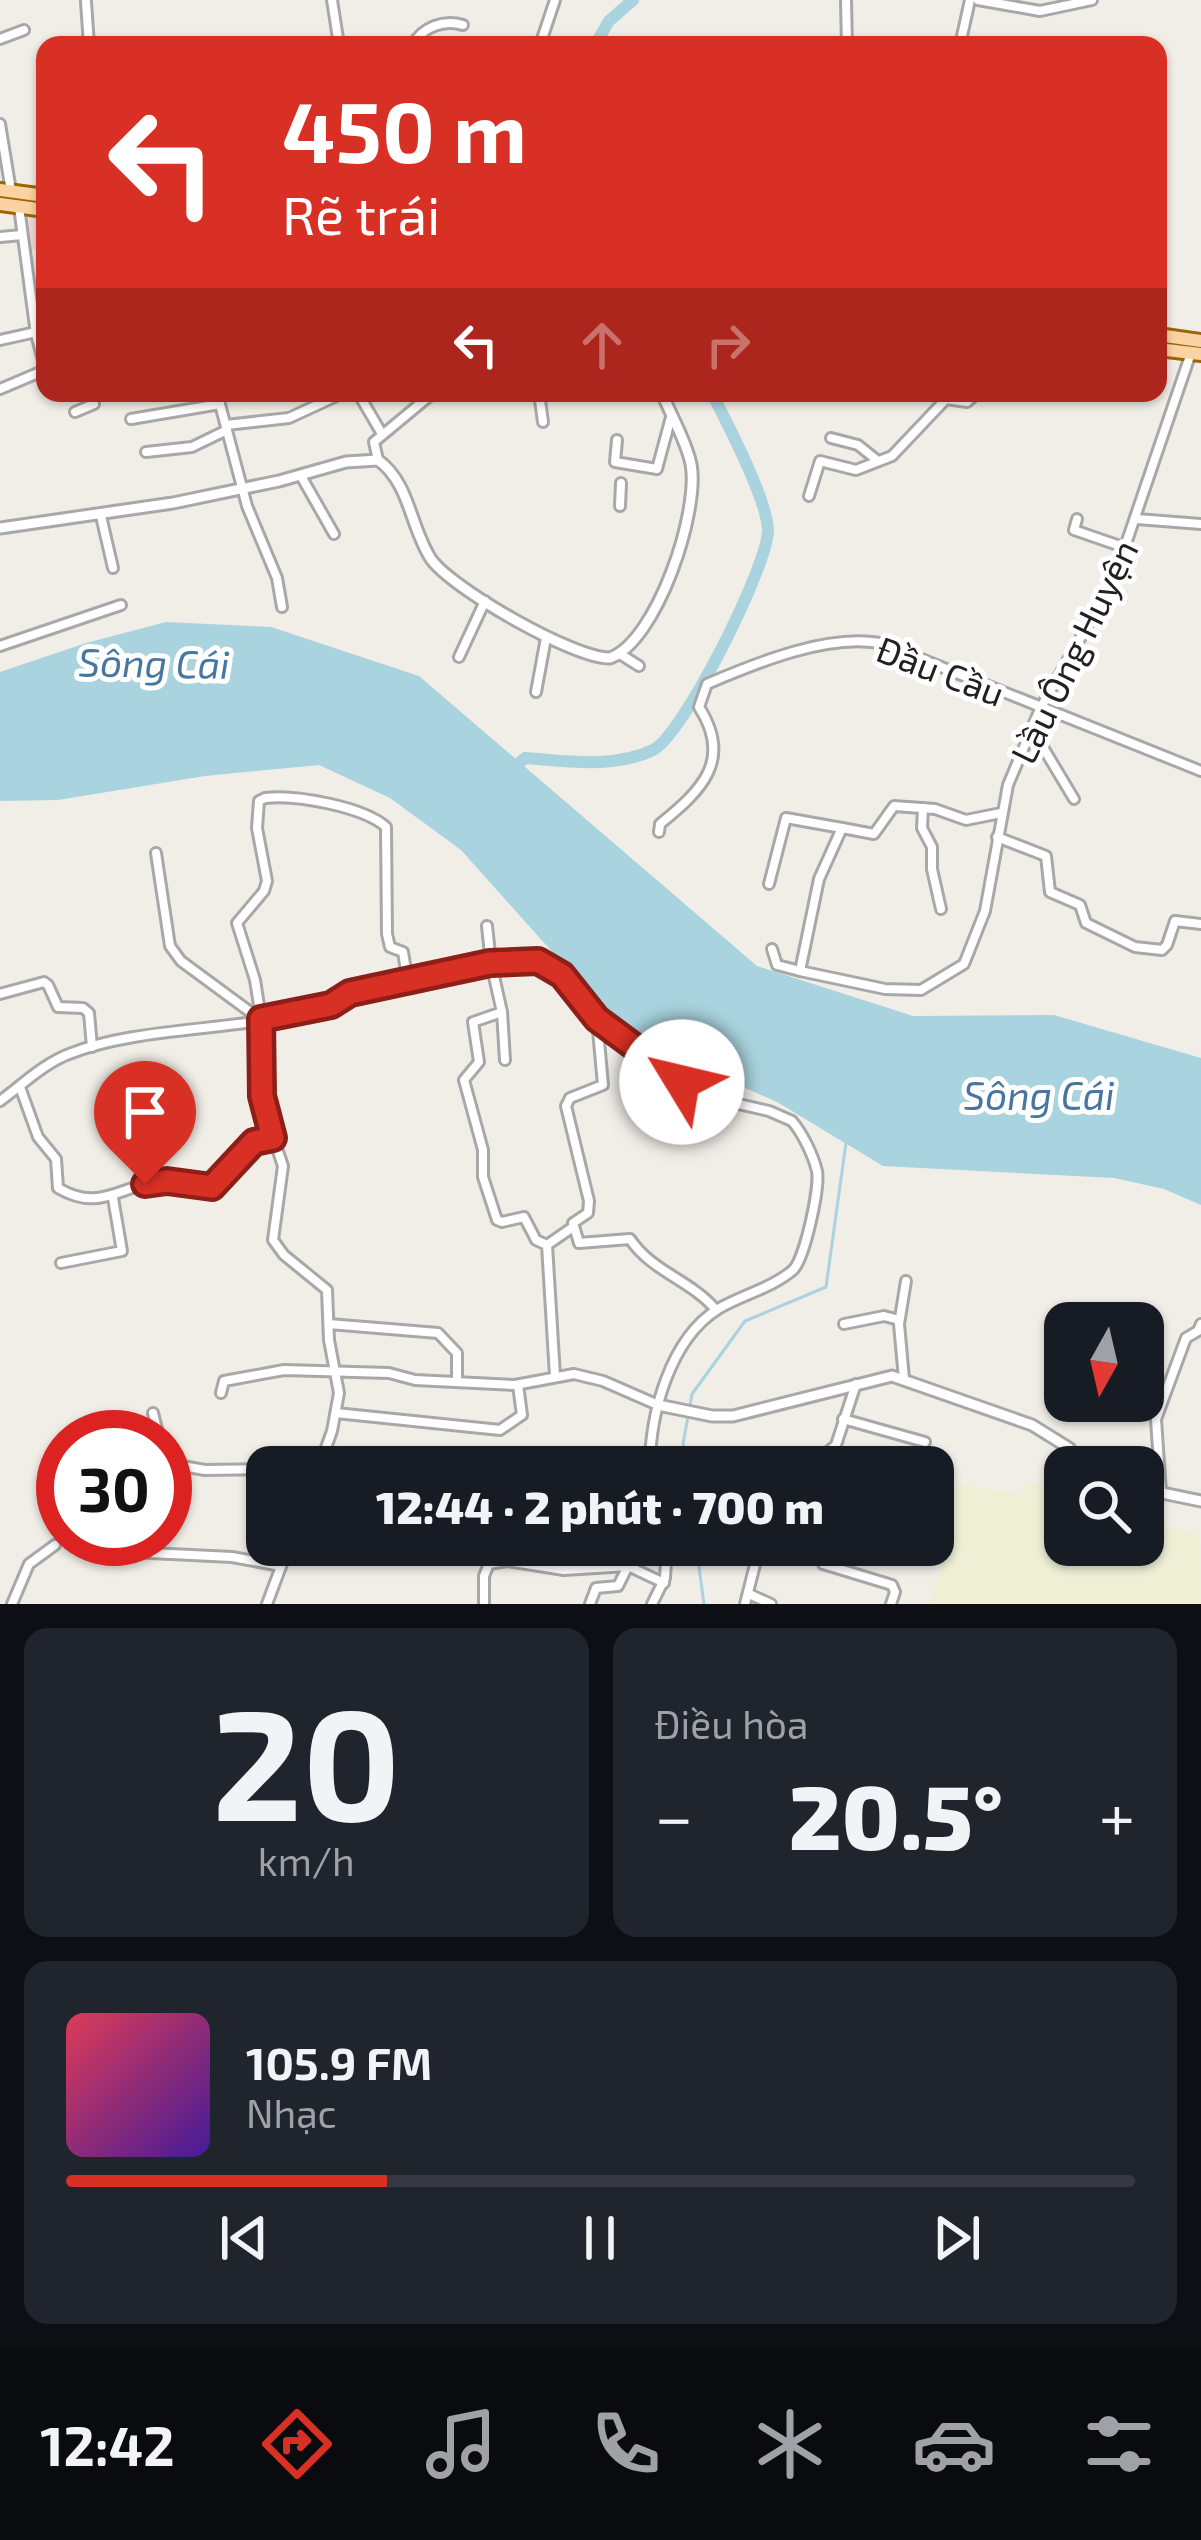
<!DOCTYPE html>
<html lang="vi">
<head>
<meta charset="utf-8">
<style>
  body { margin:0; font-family:"Exo 2",sans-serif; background:#20242c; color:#f1f3f6; height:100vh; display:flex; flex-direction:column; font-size:45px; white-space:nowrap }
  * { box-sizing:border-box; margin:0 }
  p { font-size:39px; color:#9ea1a6 }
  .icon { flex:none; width:66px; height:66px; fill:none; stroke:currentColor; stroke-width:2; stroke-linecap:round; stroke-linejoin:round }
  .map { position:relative; height:1604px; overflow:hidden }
  .side { display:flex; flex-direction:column; gap:24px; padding:24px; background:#0d0f14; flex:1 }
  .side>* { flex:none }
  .banner { position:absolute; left:36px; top:36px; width:1131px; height:366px; border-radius:24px; box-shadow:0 3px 9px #0004; background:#d93025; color:#fff; overflow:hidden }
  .needle { width:78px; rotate:188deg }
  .fabs { position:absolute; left:1044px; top:1302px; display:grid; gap:24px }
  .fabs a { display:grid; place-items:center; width:120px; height:120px; border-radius:24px; background:#171b24; box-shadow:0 3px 9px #0004; font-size:60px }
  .speed { position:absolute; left:36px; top:1410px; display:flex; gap:24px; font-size:60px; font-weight:700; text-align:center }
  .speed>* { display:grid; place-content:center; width:156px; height:156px; border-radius:50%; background:#171b24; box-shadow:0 3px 9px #0004; line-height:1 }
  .speed .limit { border:18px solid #d22; background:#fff; color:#111 }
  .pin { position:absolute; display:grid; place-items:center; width:102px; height:102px; color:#fff; margin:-123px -51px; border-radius:50% 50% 50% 0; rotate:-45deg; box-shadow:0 0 12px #0007 }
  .pin .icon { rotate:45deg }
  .me { position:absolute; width:132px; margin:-66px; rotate:306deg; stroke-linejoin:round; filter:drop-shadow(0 0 9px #0008) }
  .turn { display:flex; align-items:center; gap:42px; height:252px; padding:0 48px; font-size:54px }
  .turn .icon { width:156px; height:156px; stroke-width:2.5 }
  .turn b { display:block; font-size:84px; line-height:102px }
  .lanes { display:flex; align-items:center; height:114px; padding:0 48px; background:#0003; justify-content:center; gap:60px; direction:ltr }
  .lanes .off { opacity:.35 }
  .big { font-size:90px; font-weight:800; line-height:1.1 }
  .side .card { flex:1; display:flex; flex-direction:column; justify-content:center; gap:18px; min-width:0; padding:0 42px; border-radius:24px; background:#20242c }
  .side .dial { align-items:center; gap:0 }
  .dial b { font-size:156px; line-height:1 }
  .song { display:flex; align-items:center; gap:36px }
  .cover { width:144px; height:144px; border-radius:18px; background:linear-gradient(135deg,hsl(350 70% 55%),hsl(260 70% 35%)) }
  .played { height:12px; border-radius:6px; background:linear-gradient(90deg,#d93025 30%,#363941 30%) }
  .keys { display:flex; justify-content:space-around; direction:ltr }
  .heat { display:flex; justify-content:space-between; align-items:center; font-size:66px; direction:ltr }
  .side .tiles { flex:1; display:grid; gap:24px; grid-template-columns:1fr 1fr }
  .card:last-child { grid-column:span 2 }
  .trip { position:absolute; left:246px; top:1446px; width:708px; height:120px; border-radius:24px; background:#171b24; box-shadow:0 3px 9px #0004; font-weight:800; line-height:120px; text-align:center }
  .tab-bar { display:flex; height:192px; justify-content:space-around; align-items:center; background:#090b0e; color:#9ea1a6 }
  .tab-bar .icon { width:84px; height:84px }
  .tab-bar .active { color:#d93025 }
  .tab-bar b { font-size:54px; color:#f1f3f6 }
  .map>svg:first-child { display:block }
  .commercial { fill:#f1d8d8 }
  .farmland { fill:#eeefd4 }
  .water { fill:#a9d3de }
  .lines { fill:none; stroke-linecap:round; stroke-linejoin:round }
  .stream { stroke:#a9d3de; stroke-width:3 }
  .river { stroke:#a9d3de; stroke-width:12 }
  .minor-casing { stroke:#a8a8a8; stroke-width:14 }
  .tertiary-casing { stroke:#a8a8a8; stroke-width:15 }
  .primary-casing { stroke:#9c6502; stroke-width:18 }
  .minor { stroke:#fff; stroke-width:8 }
  .tertiary { stroke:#fff; stroke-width:9 }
  .primary { stroke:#fbd3a3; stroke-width:12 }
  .route-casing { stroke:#8d1f18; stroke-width:30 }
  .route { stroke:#d93025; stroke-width:21 }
  .labels { text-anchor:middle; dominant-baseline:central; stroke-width:10; stroke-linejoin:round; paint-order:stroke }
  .street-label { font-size:36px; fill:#212121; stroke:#fff }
  .water-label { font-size:39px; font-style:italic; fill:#4777a0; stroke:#fff }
</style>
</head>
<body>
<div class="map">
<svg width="1201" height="1604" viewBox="0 0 1201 1604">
  <rect width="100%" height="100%" fill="#f1eee8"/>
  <path class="commercial" d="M24 216 45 217V248L28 251Z"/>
  <g class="farmland">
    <path d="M840 1444 876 1452 871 1467 813 1465 825 1462Z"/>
    <path d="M1028 1482 1065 1486V1545H1143V1531L1155 1525 1200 1535 1201 1604H928L942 1565 883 1545H933V1502L948 1509 959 1484 1021 1495Z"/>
  </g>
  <path class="water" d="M166 622 271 627 419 676 757 966 913 1016 1054 1015 1201 1058V1205L1164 1189 1114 1178 883 1166 777 1102 675 1057 615 1022 461 850 390 798 319 765 205 776 58 800 0 801V672L86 643Z"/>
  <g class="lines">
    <g class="stream">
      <path d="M686 1467 683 1444 692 1394 745 1321 826 1287 846 1143"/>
      <path d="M696 1545 704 1604"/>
    </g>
    <g class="river">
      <path d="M595 45 609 21 633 0"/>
      <path d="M509 772 525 758C566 761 614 769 653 750 684 734 768 566 768 530 767 499 727 423 712 393"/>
    </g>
    <g class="minor-casing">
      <g id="minor">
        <path d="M332 0 339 45"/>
        <path d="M846 0 847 45"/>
        <path d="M978 0 1040 11 1092 0"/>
        <path d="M86 2 89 45"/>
        <path d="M0 39 24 30"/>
        <path d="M413 45C422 27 444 19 463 25"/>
        <path d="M540 45 555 0"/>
        <path d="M960 45 970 0"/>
        <path d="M0 124 11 191"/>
        <path d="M42 195 45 151"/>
        <path d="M19 207 36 334 45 368"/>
        <path d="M0 237 22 235"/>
        <path d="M0 340 45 330"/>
        <path d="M0 389 45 370"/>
        <path d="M217 393 247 506 277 578 282 607"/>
        <path d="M358 393 382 434"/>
        <path d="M539 393 543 422"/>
        <path d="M75 412 94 404 90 393"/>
        <path d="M131 419 220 404"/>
        <path d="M226 425 289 418 343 393"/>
        <path d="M831 438 858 445 878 461"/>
        <path d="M617 440 615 462 657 469 671 417"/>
        <path d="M146 452 192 447 227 430"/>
        <path d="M378 460 374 442 433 393"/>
        <path d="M301 476 334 534"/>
        <path d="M809 496 820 461 856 470 892 456 946 399 967 402 977 393"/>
        <path d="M620 506 621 483"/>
        <path d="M101 516 113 568"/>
        <path d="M1077 519 1074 530 1126 548"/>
        <path d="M1137 519 1201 524"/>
        <path d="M0 646 121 605"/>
        <path d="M620 654 639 666"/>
        <path d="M459 657 485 601"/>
        <path d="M536 692 546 638"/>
        <path d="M1032 729 1074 799"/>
        <path d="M923 808 922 828 932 847V869L941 909"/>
        <path d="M1001 813 966 820 935 809 894 806 874 834 842 828 819 879 800 971 885 989 921 990 964 964 985 911 1008 785 1040 709 1114 579 1191 353"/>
        <path d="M659 832 660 824C702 790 733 760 699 707L707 684C756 663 831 632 884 644L1201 771"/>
        <path d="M997 837 1046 856 1050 892 1080 905 1086 923 1135 947 1162 950 1167 945 1175 921 1201 924"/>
        <path d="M156 853 170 946 181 961 261 1020 264 1110 283 1166 273 1240 284 1255 327 1290 329 1340 339 1393 332 1431 319 1467"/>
        <path d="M769 884 786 818 842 828"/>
        <path d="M487 926 491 963 502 1012 473 1022 479 1062 464 1080 483 1150V1177L497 1220 502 1222 524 1217 536 1240 547 1245 555 1376"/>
        <path d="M772 949 777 965 800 971"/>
        <path d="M0 994 44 982 48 985 58 1007 83 1008 89 1013 92 1047"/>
        <path d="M502 1012 505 1060"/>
        <path d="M261 1018 255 980 237 923 264 891 267 881 257 828 259 801 265 798C295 794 364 807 386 827L387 934 390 947 403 952 408 983"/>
        <path d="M597 1019 603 1085 570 1098 566 1106 589 1201 588 1213 573 1223 579 1243 630 1239C652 1272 691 1280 716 1310"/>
        <path d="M20 1087 38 1137 56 1159 58 1188C102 1214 121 1183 163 1182 180 1181 196 1187 212 1187L254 1142 273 1138"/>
        <path d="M0 1101C22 1085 43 1064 69 1054 154 1020 278 1036 350 993L491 963 538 961 561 975 597 1019 704 1096 769 1111 792 1121C803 1134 813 1155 817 1171 820 1188 805 1258 793 1270 772 1288 742 1295 718 1309 670 1339 650 1414 650 1467"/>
        <path d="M547 1245 573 1227"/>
        <path d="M61 1263 122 1251 113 1198"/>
        <path d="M329 1324 438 1333 457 1353V1382"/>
        <path d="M844 1324 884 1316 899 1320"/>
        <path d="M904 1379 899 1324 906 1281"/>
        <path d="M221 1393 224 1381 284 1370 389 1373 415 1380 515 1385 574 1374 603 1381 658 1405"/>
        <path d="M153 1413 159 1437"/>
        <path d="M336 1413 500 1430 522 1415 518 1385"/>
        <path d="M843 1419 925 1442"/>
        <path d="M165 1454 171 1464 205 1470 267 1469"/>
        <path d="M810 1467 836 1445 856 1384"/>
        <path d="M1161 1493 1156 1419 1186 1338 1198 1331 1201 1324"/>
        <path d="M822 1545 823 1564 892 1585 895 1592 891 1604"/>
        <path d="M130 1552 232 1557 281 1566"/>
        <path d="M526 1563 529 1545"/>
        <path d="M749 1594 771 1604"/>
        <path d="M12 1604 29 1564 55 1545"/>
        <path d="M267 1604 289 1545"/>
        <path d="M484 1604V1576L489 1564 507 1561 564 1570 628 1566 664 1583"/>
        <path d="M590 1604 596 1588 618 1586 628 1566"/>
        <path d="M652 1604 665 1578 667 1545"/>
        <path d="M745 1604 760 1545"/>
      </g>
    </g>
    <g class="tertiary-casing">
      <g id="tertiary">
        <path d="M0 528 173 503 279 481 346 462 378 460C410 483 410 527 431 559 451 588 574 659 610 658 657 641 700 511 691 464 686 440 671 416 662 393"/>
        <path d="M658 1405 712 1416H733L892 1376 1032 1425 1069 1448 1082 1467"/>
        <path d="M1143 1489 1201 1501"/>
      </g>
    </g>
    <g class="primary-casing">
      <g id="primary">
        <path d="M0 190 45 196"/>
        <path d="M0 204 45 210"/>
        <path d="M1158 335 1201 341"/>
        <path d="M1158 349 1201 354"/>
      </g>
    </g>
    <use href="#minor" class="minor"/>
    <use href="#tertiary" class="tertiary"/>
    <use href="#primary" class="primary"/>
  </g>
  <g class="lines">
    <g class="route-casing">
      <path id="route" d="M145 1184 167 1181 212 1187 254 1142 273 1138 262 1096 261 1019 331 1005 350 993 490 963 538 961 562 975 597 1019 682 1082"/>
    </g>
    <use href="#route" class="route"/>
  </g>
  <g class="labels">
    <g class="street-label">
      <text transform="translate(1073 651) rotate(-64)">Lầu Ông Huyện</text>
      <text transform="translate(941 670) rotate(21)">Đầu Cầu</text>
    </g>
    <g class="water-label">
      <text transform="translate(154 662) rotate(1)">Sông Cái</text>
      <text x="1039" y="1094">Sông Cái</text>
    </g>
  </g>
</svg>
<div class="fabs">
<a><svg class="needle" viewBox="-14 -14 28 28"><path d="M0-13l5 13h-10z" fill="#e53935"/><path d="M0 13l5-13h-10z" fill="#9ea1a6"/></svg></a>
<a><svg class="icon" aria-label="search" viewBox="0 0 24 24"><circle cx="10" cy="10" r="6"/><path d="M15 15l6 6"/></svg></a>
</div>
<div class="speed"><div class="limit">30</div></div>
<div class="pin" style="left:145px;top:1184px;background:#d93025"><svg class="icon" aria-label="arrive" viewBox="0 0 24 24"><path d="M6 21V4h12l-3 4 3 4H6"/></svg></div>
<svg class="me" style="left:682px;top:1082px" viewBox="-20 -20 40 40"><circle r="19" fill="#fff"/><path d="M0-13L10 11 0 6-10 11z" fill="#d93025"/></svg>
<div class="trip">12:44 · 2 phút · 700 m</div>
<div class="banner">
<div class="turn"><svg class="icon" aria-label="left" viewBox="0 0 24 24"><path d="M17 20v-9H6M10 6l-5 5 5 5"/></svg><div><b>450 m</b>Rẽ trái</div></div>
<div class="lanes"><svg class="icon" aria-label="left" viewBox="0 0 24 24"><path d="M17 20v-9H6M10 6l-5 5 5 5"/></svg><svg class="icon off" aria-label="ahead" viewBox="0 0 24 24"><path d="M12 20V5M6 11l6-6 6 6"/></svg><svg class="icon off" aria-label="right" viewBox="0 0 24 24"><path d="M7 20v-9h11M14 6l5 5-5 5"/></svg></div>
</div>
</div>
<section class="side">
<div class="tiles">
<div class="card dial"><b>20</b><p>km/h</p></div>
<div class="card"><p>Điều hòa</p>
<div class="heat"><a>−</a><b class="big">20.5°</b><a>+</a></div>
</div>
<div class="card">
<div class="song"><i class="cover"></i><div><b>105.9 FM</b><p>Nhạc</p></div></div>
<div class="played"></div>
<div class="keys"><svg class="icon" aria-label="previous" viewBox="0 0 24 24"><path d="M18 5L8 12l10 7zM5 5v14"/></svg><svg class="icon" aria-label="pause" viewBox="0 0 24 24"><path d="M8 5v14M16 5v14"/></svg><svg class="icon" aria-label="next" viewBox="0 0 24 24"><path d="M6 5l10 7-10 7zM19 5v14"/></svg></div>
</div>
</div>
</section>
<nav class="tab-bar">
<b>12:42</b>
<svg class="icon active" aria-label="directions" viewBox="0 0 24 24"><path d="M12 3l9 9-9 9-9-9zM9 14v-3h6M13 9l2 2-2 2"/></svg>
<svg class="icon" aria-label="music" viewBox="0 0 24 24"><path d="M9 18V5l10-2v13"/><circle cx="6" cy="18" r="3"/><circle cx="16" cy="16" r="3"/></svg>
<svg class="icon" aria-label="phone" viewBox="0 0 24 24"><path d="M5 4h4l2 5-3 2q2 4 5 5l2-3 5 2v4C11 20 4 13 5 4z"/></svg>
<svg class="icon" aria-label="climate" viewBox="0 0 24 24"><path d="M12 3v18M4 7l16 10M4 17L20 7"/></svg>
<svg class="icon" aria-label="car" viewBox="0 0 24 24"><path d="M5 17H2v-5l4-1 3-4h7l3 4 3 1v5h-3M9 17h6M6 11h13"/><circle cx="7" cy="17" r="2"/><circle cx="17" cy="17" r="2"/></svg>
<svg class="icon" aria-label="filters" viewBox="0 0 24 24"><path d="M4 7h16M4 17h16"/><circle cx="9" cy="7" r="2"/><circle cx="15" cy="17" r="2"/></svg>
</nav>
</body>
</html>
